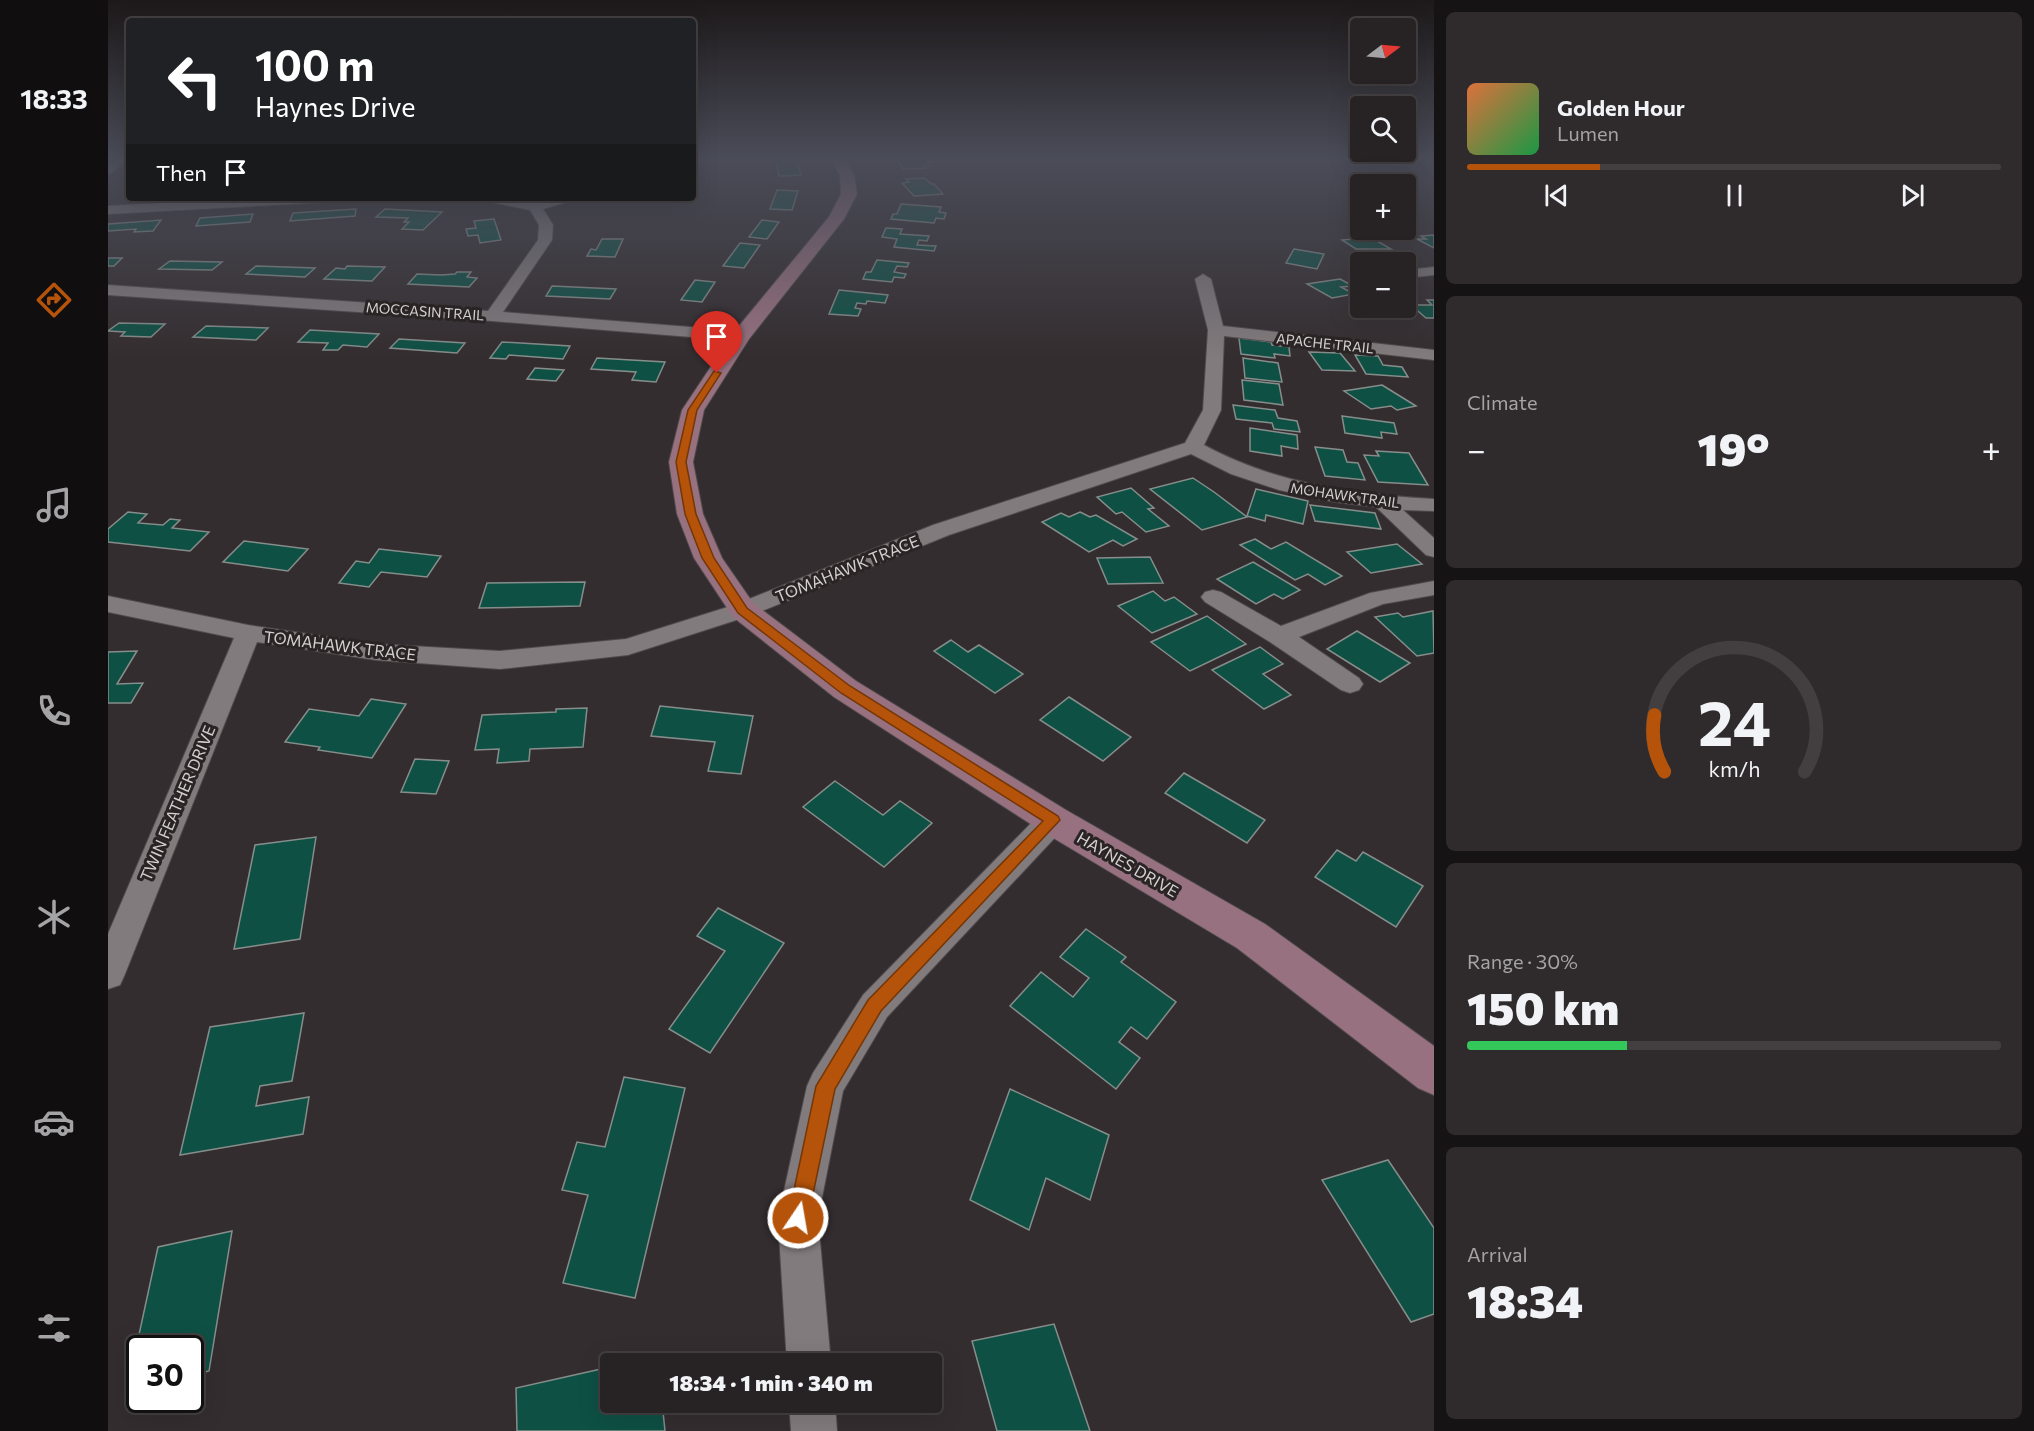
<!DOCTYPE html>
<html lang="en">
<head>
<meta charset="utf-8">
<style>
  body { margin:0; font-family:Commissioner,sans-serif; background:#2f2a2b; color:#f1f3f6; height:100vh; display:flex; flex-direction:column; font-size:22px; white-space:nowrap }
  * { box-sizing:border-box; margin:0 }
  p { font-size:20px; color:#a4a4a6 }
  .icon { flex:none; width:33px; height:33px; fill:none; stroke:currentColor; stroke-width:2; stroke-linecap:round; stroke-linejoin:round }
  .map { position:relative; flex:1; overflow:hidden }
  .side { display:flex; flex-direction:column; gap:12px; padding:12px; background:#151313; width:600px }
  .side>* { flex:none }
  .guide { position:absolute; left:18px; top:18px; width:570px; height:183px; border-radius:6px; box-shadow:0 6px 24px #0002,0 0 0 2px #433f41; background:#202124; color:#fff; overflow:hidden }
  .needle { width:39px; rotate:74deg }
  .tools { position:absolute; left:1242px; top:18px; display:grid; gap:12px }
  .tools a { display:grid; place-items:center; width:66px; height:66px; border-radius:6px; background:#272223; box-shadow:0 6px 24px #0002,0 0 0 2px #433f41; font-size:30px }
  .speed { position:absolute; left:18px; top:1335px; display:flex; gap:12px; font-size:30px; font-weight:700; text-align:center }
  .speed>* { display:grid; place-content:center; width:78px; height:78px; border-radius:50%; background:#272223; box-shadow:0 6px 24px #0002,0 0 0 2px #433f41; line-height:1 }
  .speed .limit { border:3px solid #111; border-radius:9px; background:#fff; color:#111 }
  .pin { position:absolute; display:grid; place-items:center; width:51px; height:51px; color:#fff; margin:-62px -26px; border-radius:50% 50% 50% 0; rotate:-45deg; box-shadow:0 0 6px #0007 }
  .pin .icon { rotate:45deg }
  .me { position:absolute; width:66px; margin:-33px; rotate:12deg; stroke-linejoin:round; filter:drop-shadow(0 0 4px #0008) }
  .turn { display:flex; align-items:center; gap:21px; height:126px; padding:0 30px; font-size:27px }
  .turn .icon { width:78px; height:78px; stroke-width:2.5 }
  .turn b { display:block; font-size:42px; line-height:51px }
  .then { display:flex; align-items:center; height:57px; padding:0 30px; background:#0003; gap:12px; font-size:22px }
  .big { font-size:45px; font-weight:800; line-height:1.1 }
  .side .widget { flex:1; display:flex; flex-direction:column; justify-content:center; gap:9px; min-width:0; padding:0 21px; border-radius:9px; background:#2f2a2b }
  .side .dial { align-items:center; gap:0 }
  .dial svg { height:156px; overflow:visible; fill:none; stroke:#433f41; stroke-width:7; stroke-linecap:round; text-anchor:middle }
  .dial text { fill:#f1f3f6; stroke:none }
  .song { display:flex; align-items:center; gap:18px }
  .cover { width:72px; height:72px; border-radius:9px; background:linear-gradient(135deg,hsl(20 70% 55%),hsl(140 70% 35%)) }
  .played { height:6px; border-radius:3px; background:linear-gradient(90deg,#b45309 25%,#433f41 25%) }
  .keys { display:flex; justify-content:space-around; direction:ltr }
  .heat { display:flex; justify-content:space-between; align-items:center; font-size:33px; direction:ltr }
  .charge { height:9px; border-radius:4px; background:linear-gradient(90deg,#34c759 30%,#433f41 0) }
  .trip { position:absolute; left:492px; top:1353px; width:342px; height:60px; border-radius:6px; background:#272223; box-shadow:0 6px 24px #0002,0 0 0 2px #433f41; font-weight:800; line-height:60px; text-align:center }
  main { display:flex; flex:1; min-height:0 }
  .tab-bar { display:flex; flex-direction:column; width:108px; justify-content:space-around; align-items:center; background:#100e0e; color:#a4a4a6 }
  .tab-bar .icon { width:42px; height:42px }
  .tab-bar .active { color:#b45309 }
  .tab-bar b { font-size:27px; color:#f1f3f6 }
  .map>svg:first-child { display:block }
  .building { fill:#0e5044; stroke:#868d8b; stroke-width:1.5 }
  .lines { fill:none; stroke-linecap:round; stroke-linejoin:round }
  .street-casing { stroke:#4f4a4b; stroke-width:2 }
  .secondary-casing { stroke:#4f4a4b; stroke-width:2 }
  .street { fill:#827b7d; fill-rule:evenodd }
  .secondary { fill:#987180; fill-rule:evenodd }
  .route { fill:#b45309; stroke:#753606; stroke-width:1.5 }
  .labels { text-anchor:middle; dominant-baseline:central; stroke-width:6; stroke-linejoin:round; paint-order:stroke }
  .far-street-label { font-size:14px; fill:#d4d0d2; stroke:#2a2425 }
  .street-label { font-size:16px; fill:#d4d0d2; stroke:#2a2425 }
</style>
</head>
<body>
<main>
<nav class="tab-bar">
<b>18:33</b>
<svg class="icon active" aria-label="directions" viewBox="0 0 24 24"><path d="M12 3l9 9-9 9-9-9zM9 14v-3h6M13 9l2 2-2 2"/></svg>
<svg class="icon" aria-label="music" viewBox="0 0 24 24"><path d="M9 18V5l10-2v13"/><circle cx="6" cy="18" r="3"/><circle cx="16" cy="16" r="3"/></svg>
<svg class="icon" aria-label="phone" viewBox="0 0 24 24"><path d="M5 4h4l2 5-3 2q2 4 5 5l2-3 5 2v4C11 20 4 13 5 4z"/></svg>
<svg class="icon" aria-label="climate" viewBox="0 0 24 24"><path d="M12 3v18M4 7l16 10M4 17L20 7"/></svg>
<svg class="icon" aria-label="car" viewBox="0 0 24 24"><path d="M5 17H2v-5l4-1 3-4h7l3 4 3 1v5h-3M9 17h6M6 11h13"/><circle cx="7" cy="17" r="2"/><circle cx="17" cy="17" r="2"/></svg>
<svg class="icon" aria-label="filters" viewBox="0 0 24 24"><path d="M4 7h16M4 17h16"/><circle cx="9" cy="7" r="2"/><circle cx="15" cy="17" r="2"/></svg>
</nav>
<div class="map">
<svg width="1326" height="1431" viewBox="0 0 1326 1431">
  <rect width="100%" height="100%" fill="#342d2f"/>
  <g class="building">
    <path d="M789 159H823L825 162H819L822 166H815L817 168 795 169Z"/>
    <path d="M689 160 693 175 671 176 668 161Z"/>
    <path d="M817 178 823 184H826L835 194 806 196 794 183 801 182 798 179Z"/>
    <path d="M669 190 690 191 684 210 662 209Z"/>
    <path d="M793 204 833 207 831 212 838 213 836 219 828 218 826 223 783 219 785 214H789Z"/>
    <path d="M248 209 247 216 182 221 185 213Z"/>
    <path d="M277 209 334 212 315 230 294 229 301 222H296L300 218 268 217Z"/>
    <path d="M145 214 142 222 88 226 92 218Z"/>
    <path d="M386 219 393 240 372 243 370 235 360 236 358 229 368 228 366 221Z"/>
    <path d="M53 220 45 231 26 232 28 229 0 231V224Z"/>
    <path d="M654 220 671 222 659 239 641 237Z"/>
    <path d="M778 228 794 229 792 234 821 236 819 241 811 240 809 245 828 246 826 251 786 247 789 239 774 237Z"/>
    <path d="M1253 235 1264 238 1283 249H1248L1234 240 1247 239 1242 236Z"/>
    <path d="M1326 235V248L1309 239H1318L1313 236Z"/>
    <path d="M494 239H515L507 257 479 256 483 249 488 250Z"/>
    <path d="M632 243 652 245 636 268 615 266Z"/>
    <path d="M1186 249 1216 254 1209 269 1178 263Z"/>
    <path d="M0 258H14L6 266H0Z"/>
    <path d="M769 260 801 263 799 267 789 266 786 272 798 274 796 278 786 277 784 282 755 279 758 272H763Z"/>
    <path d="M62 261 114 262 104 270 51 269Z"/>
    <path d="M148 266 207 268 197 277 138 274Z"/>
    <path d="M239 266 277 267 264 281 216 279 228 268 237 269Z"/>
    <path d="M349 272H363L359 277 369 278 361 287 300 284 309 274 333 275 347 274Z"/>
    <path d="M1232 279 1245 286 1233 287 1246 294 1224 298 1199 284Z"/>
    <path d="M587 280 607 282 594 302 573 300Z"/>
    <path d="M444 286 508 289 502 299 438 296Z"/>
    <path d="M731 290 780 295 777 303 759 301 758 304 749 303 747 308 753 309 750 316 721 314Z"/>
    <path d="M1319 300H1326V318H1318L1303 305H1324Z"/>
    <path d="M11 323 57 324 43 337 13 336 17 332 0 331Z"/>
    <path d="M98 326 160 328 148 340 85 337Z"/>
    <path d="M202 330 271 334 259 347 235 345 230 350H215L220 343 190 342Z"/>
    <path d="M1131 338 1163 342 1164 345 1181 347 1182 356 1166 354 1167 358 1133 354Z"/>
    <path d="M291 339 357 343 349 353 282 348Z"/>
    <path d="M394 342 462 346 455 359 401 355 398 359 382 358Z"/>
    <path d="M1201 352 1232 353 1247 371 1214 370Z"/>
    <path d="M1247 355 1270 356 1275 365 1294 367 1300 377 1258 374Z"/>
    <path d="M489 358 557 362 548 382 524 380 528 372 483 369Z"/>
    <path d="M1135 358 1170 363 1174 382 1137 378Z"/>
    <path d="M427 368 456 370 448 381 419 379Z"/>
    <path d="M1134 380 1171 384 1175 405 1136 400Z"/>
    <path d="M1274 385 1308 406 1289 410 1283 406 1263 409 1236 391Z"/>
    <path d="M1125 405 1167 410 1170 418 1189 421 1192 432 1166 429 1164 423 1128 419Z"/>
    <path d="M1234 416 1286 423 1289 434 1273 432 1274 438 1237 433Z"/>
    <path d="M1142 428 1189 435 1190 449 1173 446 1174 456 1142 451Z"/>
    <path d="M1207 447 1235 450 1239 462 1250 463 1257 480 1217 476Z"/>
    <path d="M1268 451 1301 453 1320 485 1270 482 1256 455 1271 456Z"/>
    <path d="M1085 478 1106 492 1139 517 1094 530 1042 489Z"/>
    <path d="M1023 488 1046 508 1040 509 1061 526 1038 532 1014 512 1008 514 989 497Z"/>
    <path d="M1148 489 1200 501 1195 524 1158 515 1157 521 1139 516Z"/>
    <path d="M1202 505 1267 513 1273 529 1207 521Z"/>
    <path d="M20 512 39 514 30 523 55 525 62 519 72 520 64 528 101 532 82 551 0 542V529Z"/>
    <path d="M972 512 982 517 988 515 1029 539 1015 546 1005 540 981 552 934 522 953 513 961 517Z"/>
    <path d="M1147 539 1163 549 1178 542 1234 576 1217 585 1200 574 1187 580 1132 545Z"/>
    <path d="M136 541 200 549 180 571 115 562Z"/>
    <path d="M1289 544 1314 564 1263 573 1239 552Z"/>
    <path d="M271 549 333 556 319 577 273 572 261 587 231 583 248 561 261 563Z"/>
    <path d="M1042 557 1055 583 1000 584 989 558Z"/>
    <path d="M1145 562 1192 590 1175 599 1166 594 1148 604 1109 579Z"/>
    <path d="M477 582 472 606 371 608 379 583Z"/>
    <path d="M1045 591 1057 601 1066 597 1089 614 1044 633 1010 606Z"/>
    <path d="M1325 611 1326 653 1309 656 1267 617 1290 613 1295 617Z"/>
    <path d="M1099 616 1138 644 1082 671 1043 642Z"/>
    <path d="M1249 631 1302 663 1272 682 1219 649Z"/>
    <path d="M843 640 860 652 871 645 915 674 887 693 826 651Z"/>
    <path d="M1152 647 1175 664 1155 674 1183 695 1156 709 1104 670Z"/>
    <path d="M29 651 9 684 35 683 23 703H0V652Z"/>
    <path d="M961 697 1023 737 995 761 932 720Z"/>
    <path d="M263 699 298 704 264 758 210 750 212 747 177 742 201 709 251 716Z"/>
    <path d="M552 706 645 716 633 774 600 771 607 742 543 736Z"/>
    <path d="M479 708 475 747 422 749 421 761 389 763 391 749 367 750 374 715 448 712V709Z"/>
    <path d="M307 759 341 761 328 794 293 792Z"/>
    <path d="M1076 773 1157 820 1139 843 1057 793Z"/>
    <path d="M727 781 775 815 792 801 824 823 776 867 695 807Z"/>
    <path d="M208 837 192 939 126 949 147 845Z"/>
    <path d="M1229 850 1248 861 1255 852 1315 886 1288 927 1207 877Z"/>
    <path d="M610 908 676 943 602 1053 561 1029 617 951 589 936Z"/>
    <path d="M978 929 1018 957 1013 962 1068 1002 1039 1039 1023 1027 1011 1042 1032 1058 1008 1089 902 1006 933 972 965 997 981 978 952 957Z"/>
    <path d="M196 1013 184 1081 152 1086 148 1106 201 1097 195 1134 72 1155 102 1027Z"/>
    <path d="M516 1077 577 1088 527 1298 455 1283 480 1195 454 1190 469 1142 497 1147Z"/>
    <path d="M902 1089 1001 1135 982 1200 938 1178 921 1230 862 1200Z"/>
    <path d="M1280 1160 1326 1228V1314L1303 1322 1214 1180Z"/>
    <path d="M124 1231 101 1371 82 1376V1348H32V1387L19 1390 50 1247Z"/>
    <path d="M946 1324 982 1431H889L864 1341Z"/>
    <path d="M549 1356 550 1364H516Z"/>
    <path d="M502 1367V1402H554L557 1431H409L408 1388Z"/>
  </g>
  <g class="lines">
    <g class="street-casing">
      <g id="street">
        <path d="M8 159H21L0 175V165Z"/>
        <path d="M149 198H226L220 202 0 214V206Z"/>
        <path d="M377 198H402L427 203 443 198H463L462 201 435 209 445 225 444 240 395 312 633 331 641 336 633 341 384 321 0 295V285L380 311 430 240 431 225 422 210 378 201Z"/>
        <path d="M1326 267V275L1298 278V270Z"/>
        <path d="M1095 274 1103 279 1115 326 1326 350V360L1116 336 1113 410 1096 445C1168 484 1245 494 1326 499V511L1295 510 1326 538V557L1318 555 1268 507 1227 502 1171 490 1123 474 1083 454 841 535 644 615 520 655 392 669 268 660 149 642 17 974 12 985 0 989V934L126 638 0 612V596L140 625 268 644 392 651 518 639 626 605 825 525 1077 443 1095 410 1100 330 1087 279Z"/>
        <path d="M1326 581V595L1275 604 1191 637 1251 678 1255 684 1251 690 1242 693 1233 690 1162 642 1097 602 1093 597 1097 592 1105 590 1113 592 1173 626 1262 593Z"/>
        <path d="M945 808 956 812 960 820 956 828 779 1017 735 1091 710 1218 723 1364H679L670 1218 699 1086 705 1073 755 995 934 812Z"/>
        <path d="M681 1402H727L729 1431H683Z"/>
      </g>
    </g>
    <g class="secondary-casing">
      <path id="secondary" d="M723 159H737L746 175 749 194 736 219 641 339 596 410 585 462 595 514 614 558 645 603 748 681 958 810 1157 924 1326 1046V1095L1310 1088 1129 948 932 830 726 697 625 617 586 558 569 514 561 462 574 410 626 332 721 217 733 194 732 175Z"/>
    </g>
    <use href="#street" class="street"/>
    <use href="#secondary" class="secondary"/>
  </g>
  <linearGradient id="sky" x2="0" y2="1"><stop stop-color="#1d191a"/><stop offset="0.44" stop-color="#4a4c58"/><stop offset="1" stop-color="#4a4c58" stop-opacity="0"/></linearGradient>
  <rect width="1326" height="359" fill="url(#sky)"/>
  <path class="route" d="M606 371 613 373 589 410 578 462 588 514 606 558 639 608 742 686 950 816 952 820 773 1011 727 1089 700 1218 697 1225 690 1228 683 1225 680 1218 708 1086 760 1000 935 821 733 693 630 613 594 558 577 514 568 462 580 410Z"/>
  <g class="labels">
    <g class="far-street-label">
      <text transform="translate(317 311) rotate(4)">MOCCASIN TRAIL</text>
      <text transform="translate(1217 343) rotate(6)">APACHE TRAIL</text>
      <text transform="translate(1237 495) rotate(8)">MOHAWK TRAIL</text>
    </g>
    <g class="street-label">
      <text transform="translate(739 568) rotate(-22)">TOMAHAWK TRACE</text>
      <text transform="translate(232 645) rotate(7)">TOMAHAWK TRACE</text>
      <text transform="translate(69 803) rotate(-67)">TWIN FEATHER DRIVE</text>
      <text transform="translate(1020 864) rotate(30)">HAYNES DRIVE</text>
    </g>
  </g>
</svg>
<div class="tools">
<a><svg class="needle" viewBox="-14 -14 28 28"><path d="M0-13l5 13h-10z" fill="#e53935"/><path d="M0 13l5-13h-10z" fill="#a4a4a6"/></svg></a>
<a><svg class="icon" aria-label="search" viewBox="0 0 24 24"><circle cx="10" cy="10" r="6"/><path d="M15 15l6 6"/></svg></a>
<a>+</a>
<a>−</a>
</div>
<div class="speed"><div class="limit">30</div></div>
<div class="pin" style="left:609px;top:373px;background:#d93025"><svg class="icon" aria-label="arrive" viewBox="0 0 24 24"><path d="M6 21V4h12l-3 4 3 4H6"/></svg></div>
<svg class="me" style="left:690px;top:1218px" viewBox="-20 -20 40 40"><circle r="17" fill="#b45309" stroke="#fff" stroke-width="3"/><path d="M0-11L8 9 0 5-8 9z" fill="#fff"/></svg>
<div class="trip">18:34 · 1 min · 340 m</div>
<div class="guide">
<div class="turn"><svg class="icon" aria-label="left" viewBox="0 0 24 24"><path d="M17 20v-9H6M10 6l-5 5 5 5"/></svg><div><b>100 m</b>Haynes Drive</div></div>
<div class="then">Then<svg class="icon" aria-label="arrive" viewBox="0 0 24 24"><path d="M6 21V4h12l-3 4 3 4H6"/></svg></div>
</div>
</div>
<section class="side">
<div class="widget">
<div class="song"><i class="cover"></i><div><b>Golden Hour</b><p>Lumen</p></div></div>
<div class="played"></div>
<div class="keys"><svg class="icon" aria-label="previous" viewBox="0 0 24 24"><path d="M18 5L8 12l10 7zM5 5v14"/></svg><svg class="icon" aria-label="pause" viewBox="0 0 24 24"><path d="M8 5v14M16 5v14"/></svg><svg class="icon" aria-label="next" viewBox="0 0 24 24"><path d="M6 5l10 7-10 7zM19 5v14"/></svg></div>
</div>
<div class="widget"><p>Climate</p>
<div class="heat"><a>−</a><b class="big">19°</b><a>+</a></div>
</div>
<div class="widget dial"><svg viewBox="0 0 100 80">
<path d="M14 69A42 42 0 1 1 86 69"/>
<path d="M14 69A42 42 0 0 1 9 40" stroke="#b45309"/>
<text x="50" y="56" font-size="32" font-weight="700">24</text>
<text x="50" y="72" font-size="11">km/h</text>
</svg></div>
<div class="widget"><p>Range · 30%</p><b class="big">150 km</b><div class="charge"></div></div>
<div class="widget"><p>Arrival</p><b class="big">18:34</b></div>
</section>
</main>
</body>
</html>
